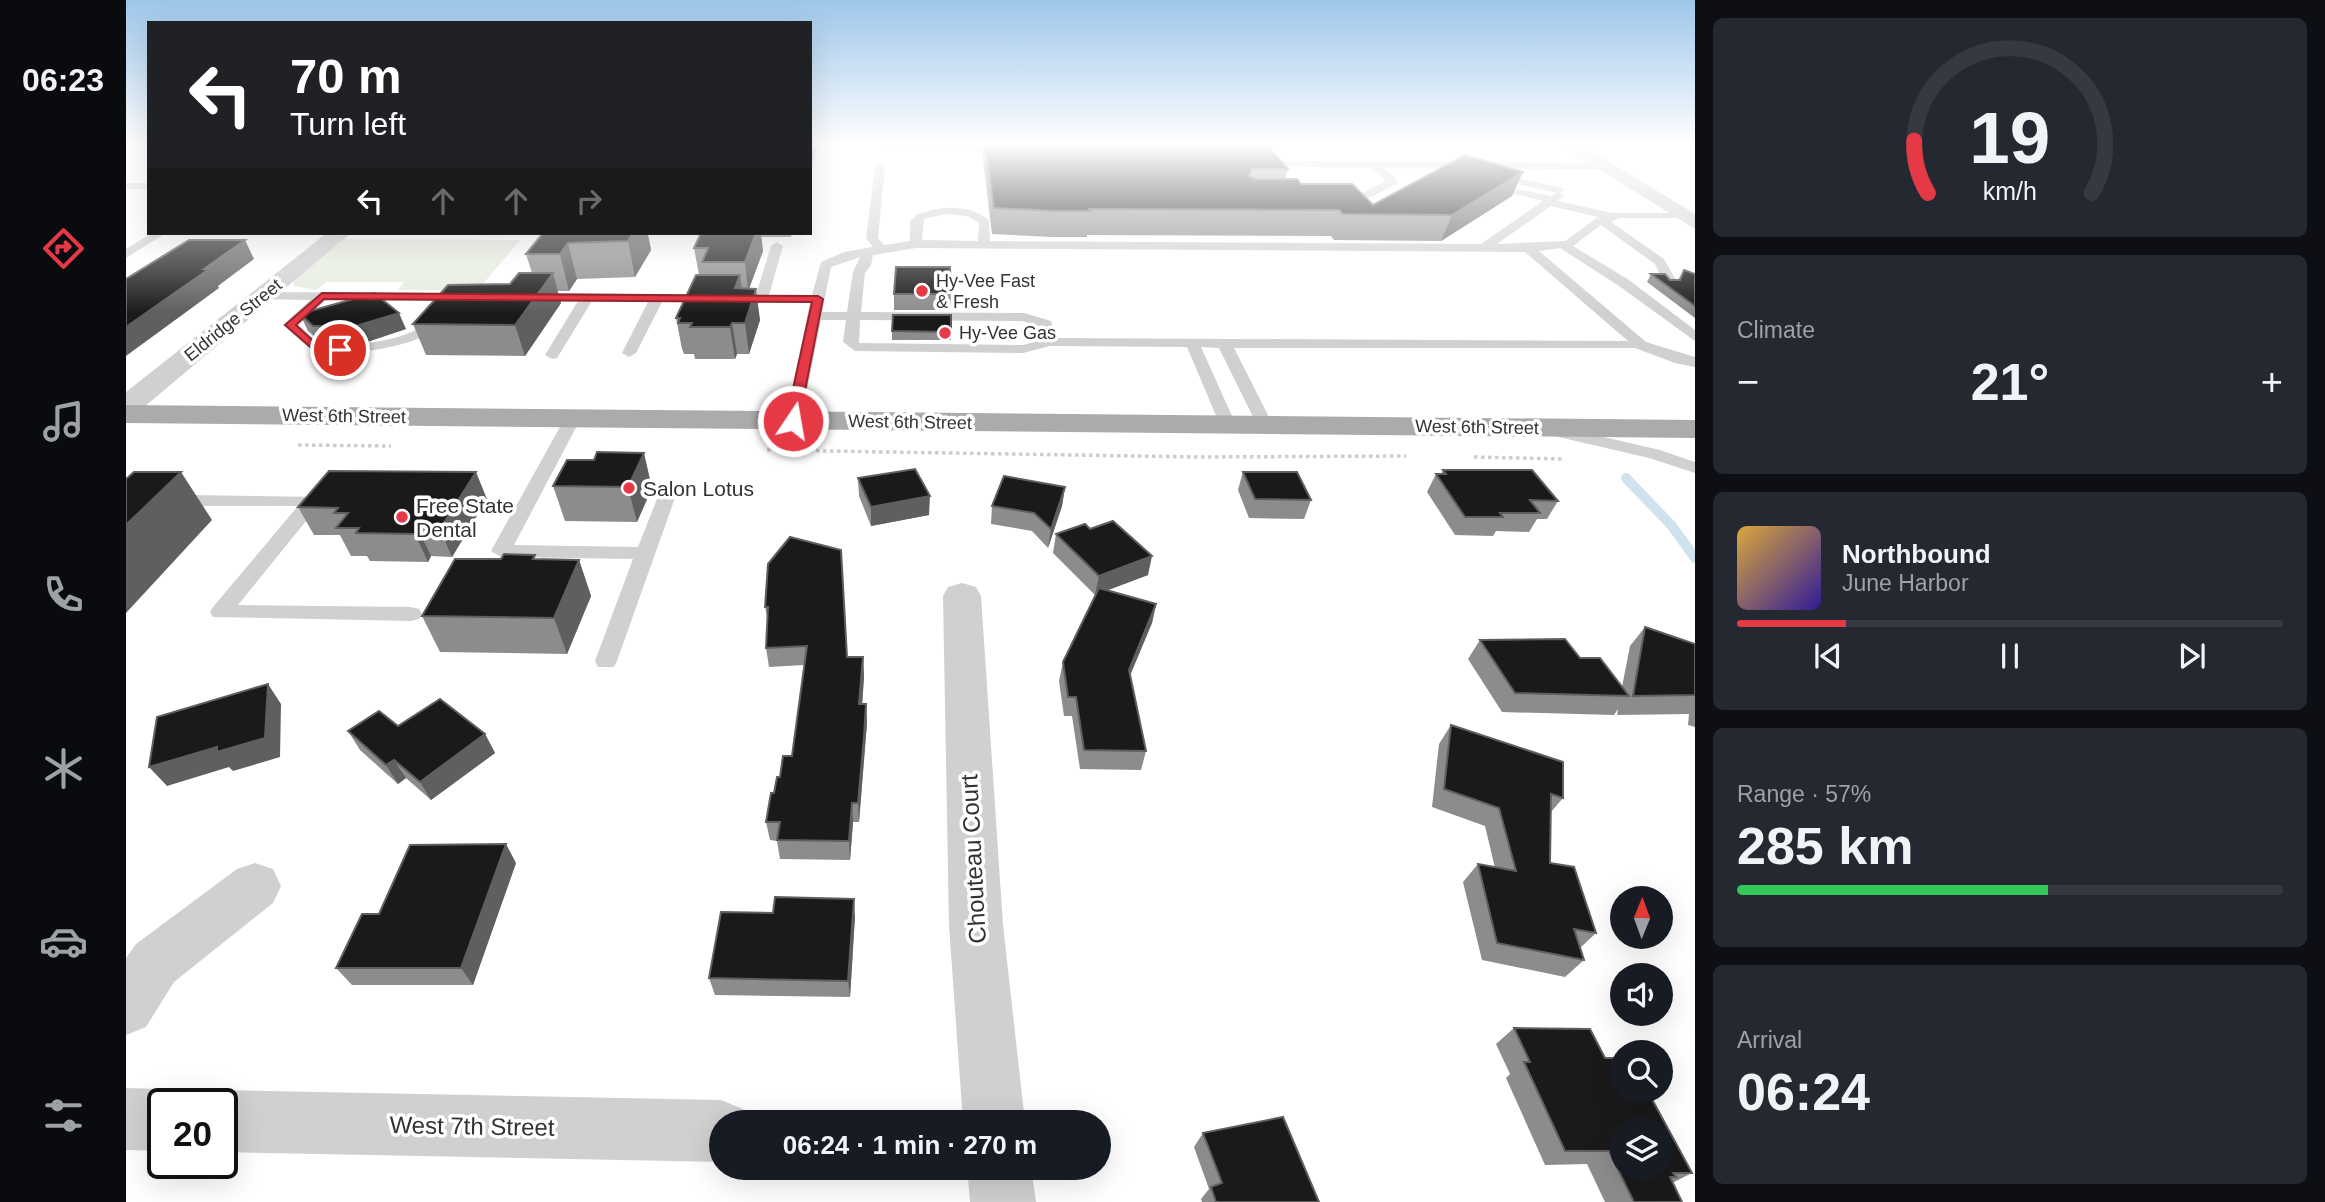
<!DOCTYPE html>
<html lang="en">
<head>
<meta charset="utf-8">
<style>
  body { margin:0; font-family:Arial,sans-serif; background:#242831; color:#f1f3f6; height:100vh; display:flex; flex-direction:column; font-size:26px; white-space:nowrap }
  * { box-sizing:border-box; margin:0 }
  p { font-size:23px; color:#9ea1a6 }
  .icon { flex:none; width:38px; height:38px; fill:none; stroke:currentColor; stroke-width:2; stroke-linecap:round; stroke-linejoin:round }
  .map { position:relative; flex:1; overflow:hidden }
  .details { display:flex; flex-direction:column; gap:18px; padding:18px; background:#0d0f14; width:630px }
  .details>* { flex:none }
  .top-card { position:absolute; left:21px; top:21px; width:665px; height:214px; border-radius:0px; box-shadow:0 7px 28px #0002; background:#202124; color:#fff; overflow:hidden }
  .needle { width:46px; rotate:1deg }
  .controls { position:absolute; left:1484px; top:886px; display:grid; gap:14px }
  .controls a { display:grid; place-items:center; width:63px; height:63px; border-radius:50%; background:#171b24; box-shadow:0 7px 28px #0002; font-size:35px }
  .speed { position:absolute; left:21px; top:1088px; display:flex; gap:14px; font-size:35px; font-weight:700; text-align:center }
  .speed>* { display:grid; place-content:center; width:91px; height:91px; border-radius:50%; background:#171b24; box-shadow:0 7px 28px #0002; line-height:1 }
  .speed .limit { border:4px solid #111; border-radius:10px; background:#fff; color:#111 }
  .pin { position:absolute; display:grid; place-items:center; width:60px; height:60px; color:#fff; margin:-30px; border:4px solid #fff; border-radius:50%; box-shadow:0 2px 7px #0007 }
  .me { position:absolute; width:77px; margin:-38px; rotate:12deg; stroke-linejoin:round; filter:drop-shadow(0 0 5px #0008) }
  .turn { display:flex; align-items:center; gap:24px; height:147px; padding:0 28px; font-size:32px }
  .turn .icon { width:91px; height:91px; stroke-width:2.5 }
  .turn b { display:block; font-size:49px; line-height:60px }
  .lanes { display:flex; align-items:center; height:66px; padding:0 28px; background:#0003; justify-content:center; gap:35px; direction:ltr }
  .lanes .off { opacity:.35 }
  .big { font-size:52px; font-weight:800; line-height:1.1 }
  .details .card { flex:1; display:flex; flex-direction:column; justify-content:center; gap:10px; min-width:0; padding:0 24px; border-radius:10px; background:#242831 }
  .details .dial { align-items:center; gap:0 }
  .dial svg { height:182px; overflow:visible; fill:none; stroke:#363941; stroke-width:7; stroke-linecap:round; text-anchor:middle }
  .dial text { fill:#f1f3f6; stroke:none }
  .song { display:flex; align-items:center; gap:21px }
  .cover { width:84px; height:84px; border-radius:10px; background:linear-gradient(135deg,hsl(40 70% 55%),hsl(250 70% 35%)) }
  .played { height:7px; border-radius:4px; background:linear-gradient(90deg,#e63946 20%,#363941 20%) }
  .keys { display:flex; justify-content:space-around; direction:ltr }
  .heat { display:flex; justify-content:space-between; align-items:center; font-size:38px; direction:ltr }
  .charge { height:10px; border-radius:5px; background:linear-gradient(90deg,#34c759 57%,#363941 0) }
  .trip { position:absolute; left:583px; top:1110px; width:402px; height:70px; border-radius:35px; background:#171b24; box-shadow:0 7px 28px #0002; font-weight:800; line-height:70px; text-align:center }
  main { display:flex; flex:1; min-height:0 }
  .menu { display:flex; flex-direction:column; width:126px; justify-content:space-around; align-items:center; background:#090b0e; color:#9ea1a6 }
  .menu .icon { width:49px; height:49px }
  .menu .current { color:#e63946 }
  .menu b { font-size:32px; color:#f1f3f6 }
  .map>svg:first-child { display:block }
  .green { fill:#e6ecdf }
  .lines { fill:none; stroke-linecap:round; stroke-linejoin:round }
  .stream { stroke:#cfe2ee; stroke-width:10 }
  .path { stroke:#cdcdcd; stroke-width:3.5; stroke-dasharray:3.5 3.5; stroke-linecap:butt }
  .service { fill:#d0d0d0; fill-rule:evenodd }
  .minor { fill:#d0d0d0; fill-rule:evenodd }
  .tertiary { fill:#d0d0d0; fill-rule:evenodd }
  .primary { fill:#ababab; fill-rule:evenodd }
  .wall { fill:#8c8c8c }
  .shaded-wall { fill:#5f5f5f }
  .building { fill:#1a1a1a; stroke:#5f5f5f; stroke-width:2; fill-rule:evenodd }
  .route { fill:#e63946; stroke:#96252e; stroke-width:2 }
  .poi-dot { fill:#e63946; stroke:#fff; stroke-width:2.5 }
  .labels { text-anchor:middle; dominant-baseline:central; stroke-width:7; stroke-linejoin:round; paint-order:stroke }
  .far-poi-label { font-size:18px; fill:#333; stroke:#fff; text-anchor:start }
  .far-street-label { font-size:18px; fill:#333; stroke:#fff }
  .poi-label { font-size:21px; fill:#333; stroke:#fff; text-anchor:start }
  .near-street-label { font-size:24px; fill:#333; stroke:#fff }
</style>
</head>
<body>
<main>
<nav class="menu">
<b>06:23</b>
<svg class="icon current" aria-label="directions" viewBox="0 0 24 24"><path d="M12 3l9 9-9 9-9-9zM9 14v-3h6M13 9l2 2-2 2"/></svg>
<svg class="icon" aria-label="music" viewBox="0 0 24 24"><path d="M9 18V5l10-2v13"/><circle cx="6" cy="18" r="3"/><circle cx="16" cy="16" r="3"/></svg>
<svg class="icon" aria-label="phone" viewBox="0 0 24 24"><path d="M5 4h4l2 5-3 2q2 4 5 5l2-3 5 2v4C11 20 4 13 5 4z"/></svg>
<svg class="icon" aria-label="climate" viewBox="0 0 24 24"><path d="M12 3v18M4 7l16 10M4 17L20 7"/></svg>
<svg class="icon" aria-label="car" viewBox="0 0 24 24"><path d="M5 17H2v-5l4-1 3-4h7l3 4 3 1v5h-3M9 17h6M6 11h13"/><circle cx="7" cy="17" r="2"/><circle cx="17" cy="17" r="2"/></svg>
<svg class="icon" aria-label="filters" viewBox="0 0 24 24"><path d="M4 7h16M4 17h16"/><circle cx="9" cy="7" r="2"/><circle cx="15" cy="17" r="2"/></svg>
</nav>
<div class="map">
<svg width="1569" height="1202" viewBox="0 0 1569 1202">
  <rect width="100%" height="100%" fill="#fff"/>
  <path class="green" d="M217 239 394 240 351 291 272 290 278 282H200L190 290 168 286V280Z"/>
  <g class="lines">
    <path class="stream" d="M1500 478 1546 526 1569 558"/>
    <g class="path">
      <path d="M172 445 265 446"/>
      <path d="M641 450 1072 457 1280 456"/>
      <path d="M1348 457 1437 459"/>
    </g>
    <g class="service">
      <path d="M730 145 884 147 889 150 884 153Z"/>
      <path d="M1131 161 1476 163 1481 166 1476 169 1258 168 1271 180V184C1252 193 1224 212 1204 199L1206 197 1230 196 1260 181 1246 168 1127 166 1126 164Z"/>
      <path d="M754 164 759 167 752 238 758 245 784 241V222L790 215C814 206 841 203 863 220L864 241 1355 244 1417 201 1356 186V182L1425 196 1431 193 1362 177 1361 175 1366 172 1437 188 1438 190 1434 193 1438 196 1432 201 1486 213H1559V217L1555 218H1493L1485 222 1538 259 1551 282 1549 285H1539L1529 264 1475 225 1447 246 1503 280 1569 330V341L1493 286 1434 248 1413 251 1520 342 1569 357V367L1549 363 1509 348H1108L1147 425 1139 430 1131 425 1093 348 1075 347 1110 425 1102 430 1094 425 1061 347 924 346 897 353 729 351 717 342 720 320H695L675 421 667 426 659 421 684 303 536 302 510 353 503 357 496 353 522 302 466 301 431 358 426 359 419 355 452 301 402 300 400 297 407 293 630 295 645 246 651 242 657 246 643 295H686L695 262 718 252 747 247 740 238 749 167ZM1425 206 1472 217 1439 241 1371 244ZM819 214 841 216 853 223 852 241 796 240 798 219ZM790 248 1399 252 1502 341 930 338 925 321 898 313 735 312 739 273 745 265 747 255ZM734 257 727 272 721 312H696L705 267ZM734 320 897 321 913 327 916 340 897 345 733 343Z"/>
      <rect x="0" y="183" width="23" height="6"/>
      <path d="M26 233H40L0 258V249Z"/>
      <path d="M132 292 340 293 347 297 340 301 200 300 172 325 195 346C226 346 288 342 308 316L320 319C298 349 226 354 191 354L157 325 184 300 137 299 132 298Z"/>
      <path d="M447 413 455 418 388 545 512 547 533 494H547L549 498 491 661 488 667H472L469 661 507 559 375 557 365 551 439 418Z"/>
      <path d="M1430 426 1534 450 1569 462V473L1523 458 1424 435 1422 431 1424 427Z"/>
      <path d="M0 494 193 497 195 501 193 505 112 605 285 607 293 609 296 614 293 619 285 621 87 617 84 612 87 607 172 506H0Z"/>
    </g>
    <g class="minor">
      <path d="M201 233H225L11 413 0 416V392Z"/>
      <path d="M836 583 850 587 855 596 877 925 899 1122H837L823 925 817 596 822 587Z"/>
      <path d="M129 863 147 869 155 886 147 903 48 982 20 1027 0 1035V958L10 944 111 869Z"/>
      <path d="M0 1088 37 1089 59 1098 61 1104H37V1151L0 1150Z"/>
      <path d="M96 1090 595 1100 617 1109 622 1122H595V1162L96 1152V1104H72L74 1099Z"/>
      <path d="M841 1167H905L910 1202H844Z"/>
    </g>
    <path class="tertiary" d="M1434 145H1456L1569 214V229Z"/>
    <path class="primary" d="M0 405 1569 420V438L0 423Z"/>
  </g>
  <g class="wall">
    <path d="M856 145H1131V146L1162 169 1159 179 1247 205 1386 196 1315 241 1208 240 1205 236 961 235V237H926L866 234 856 151Z"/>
    <path d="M417 233 522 235 525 250 509 277 451 279 443 291H431L435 303 399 356 300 355 287 324 384 284 406 273 400 254Z"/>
    <path d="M575 233H666L665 237H635L637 251 623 289 634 320 623 354H611L609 359H569L568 354H558L556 349 550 318 573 275 568 248Z"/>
    <path d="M1558 270 1569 274V318L1521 282 1525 274 1544 280H1552Z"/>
    <path d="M768 294H825L824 310H768Z"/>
    <path d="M174 314 280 329 238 343 195 342 182 331Z"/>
    <path d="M766 331 825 332V340H766Z"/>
    <path d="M441 460 526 488 511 522 439 521 427 486Z"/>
    <path d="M1317 470 1432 501 1421 519H1411L1403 532 1370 531 1367 536 1329 535 1301 492 1310 474H1315Z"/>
    <path d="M1117 472 1185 500 1178 519 1123 518 1112 490Z"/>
    <path d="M732 478 803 515 745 526 733 496Z"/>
    <path d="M939 487 936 506 922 548 906 531 865 524 866 506Z"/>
    <path d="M361 499 326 557 305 556 302 562 244 561 241 556H225L214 535H188L172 507Z"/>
    <path d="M930 534 1022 575 982 590 1030 604 1026 623 1004 676 1020 751 1015 770 954 769 946 716H938L933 681 937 662 969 595 927 553Z"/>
    <path d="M411 560H453L465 596 441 654 314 652 296 616Z"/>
    <path d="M642 564 722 657H737L738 676 736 704H740L741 723 733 822H727L724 860 654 859 651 841 644 840 640 822 648 793 654 777 666 756 678 665 643 667 640 648 642 621 639 607Z"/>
    <path d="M1519 627 1569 644V727L1562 725 1563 714 1491 715 1492 709 1488 715 1376 712 1342 659 1354 640 1454 658 1496 687 1504 646Z"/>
    <path d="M1325 725 1437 798 1425 812 1424 863 1470 933 1454 948 1458 960 1439 977 1356 960 1337 882 1352 864 1369 868 1359 826 1306 807 1313 744Z"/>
    <path d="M272 726 359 734 369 753 305 800 280 778 272 784 234 750 222 731Z"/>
    <path d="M390 863 347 985H226L210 968 253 914Z"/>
    <path d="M729 916 724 997 589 995 583 978Z"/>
    <path d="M1388 1028 1479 1058 1566 1173 1546 1183 1556 1202H1479L1461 1164 1419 1165 1380 1078 1384 1074 1370 1044Z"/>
    <path d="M1077 1133 1193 1202H1076L1075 1199 1083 1189 1068 1147Z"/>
  </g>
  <g class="shaded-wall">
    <path d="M684 145H691L684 170Z"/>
    <path d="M1397 172 1386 196 1315 241 1326 215Z"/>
    <path d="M507 233H523L522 235 525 250 509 277 502 241Z"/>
    <path d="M630 233H635L637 251 622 291 619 262Z"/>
    <path d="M119 240 128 259 92 286 93 288 0 356V327Z"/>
    <path d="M442 243 451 279 443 291 434 254Z"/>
    <path d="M427 273 435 303 399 356 389 325Z"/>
    <path d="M614 275 618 305 609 288Z"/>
    <path d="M630 289 634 320 623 354 619 323Z"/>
    <path d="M273 313 280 329 238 343 230 326Z"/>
    <path d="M606 323 611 354 609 359 604 327Z"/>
    <path d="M518 453 526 488 511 522 502 487Z"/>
    <path d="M55 472 86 520 0 613V525Z"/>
    <path d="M350 472 361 499 326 557 314 529Z"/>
    <path d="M939 487 936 506 922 548 925 529Z"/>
    <path d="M804 496 803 515 745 526V507Z"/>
    <path d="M292 529 305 556 302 562 289 534Z"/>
    <path d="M1026 556 1022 575 969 595 973 576Z"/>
    <path d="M453 560 465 596 441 654 428 618Z"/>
    <path d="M1030 604 1026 623 998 689 1003 670Z"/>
    <path d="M737 657 738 676 735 723 733 704Z"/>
    <path d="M142 684 155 704 154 757 107 771 103 767 41 786 23 767Z"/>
    <path d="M740 704 741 723 733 822 732 803Z"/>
    <path d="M359 734 369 753 305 800 294 782Z"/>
    <path d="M268 760 280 778 272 784 260 765Z"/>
    <path d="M726 803 727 822 724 860 723 841Z"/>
    <path d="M380 844 390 863 347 985 335 968Z"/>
    <path d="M728 899 729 916 724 997 722 981Z"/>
  </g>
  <g class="building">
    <path d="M859 145 1143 147 1162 169H1126L1123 176 1130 179H1171L1175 184H1226L1247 205 1339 155 1397 172 1326 215 1217 214 1213 210 963 209 964 211H929L868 208Z"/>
    <path d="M417 233H507L502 241 442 243 434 254H400Z"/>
    <path d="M575 233H630L619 262H576L582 248H568Z"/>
    <path d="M63 240H119L78 269H83L0 327V279Z"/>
    <path d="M770 267H824L825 294H768Z"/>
    <path d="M1558 270 1569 274V306L1525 274H1539L1544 280H1554Z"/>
    <path d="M393 273H427L389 325 287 324 322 285 384 284Z"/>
    <path d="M570 275H614L609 288 630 289 619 323H606L604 327H564L566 323H552L554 318H550Z"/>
    <path d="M248 293 273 313 230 326H187L174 314Z"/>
    <path d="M767 315H825V332L766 331Z"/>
    <path d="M471 452 518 453 502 487 427 486 441 460H468Z"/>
    <path d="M789 469 804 496 745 507 732 478Z"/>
    <path d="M1317 470H1406L1432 501 1404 500 1414 513H1374L1377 517H1339L1310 474H1320Z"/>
    <path d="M203 471 350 472 314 529H292L289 534 230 533 233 528H210L222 513H208L212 508 172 507Z"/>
    <path d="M8 472H55L0 525V479Z"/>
    <path d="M1117 472H1171L1185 500 1129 499Z"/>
    <path d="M878 476 939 487 925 529 908 513 866 506Z"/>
    <path d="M987 521 1026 556 973 576 930 534 959 524 964 529Z"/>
    <path d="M664 537 715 550 721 657H737L733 704H740L738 737 732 803H726L723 841 651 840 654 822H640L645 793H648L651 777H654L657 756H666L681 646 640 648 642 607H639L642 564Z"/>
    <path d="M378 554 409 555 407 559 453 560 428 618 296 616 329 559H375Z"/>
    <path d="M973 588 1030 604 1003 670 1020 751 958 750 950 697H942L937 662Z"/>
    <path d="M1519 627 1569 644V695L1507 696Z"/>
    <path d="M1439 639 1454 658H1474L1503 696 1389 693 1354 640Z"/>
    <path d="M142 684 139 738 91 752V747L23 767 31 717Z"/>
    <path d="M314 699 359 734 294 782 268 760 260 765 222 731 253 711 272 726Z"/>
    <path d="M1325 725 1437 762V798L1425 794 1424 863 1448 867 1470 933 1448 929 1458 960 1371 943 1352 864 1390 871 1373 808 1318 789Z"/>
    <path d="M380 844 335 968H210L236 914H253L284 845Z"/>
    <path d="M649 897 728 899 722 981 583 978 595 912 647 913Z"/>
    <path d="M1388 1028 1464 1029 1479 1058H1496V1090H1521L1566 1173H1547L1550 1177H1544L1556 1202H1508L1483 1151H1439L1398 1062H1404ZM1496 1129H1535V1167H1496Z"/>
    <path d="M1157 1117 1193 1202H1090L1085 1187 1096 1183 1077 1133Z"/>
  </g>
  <linearGradient id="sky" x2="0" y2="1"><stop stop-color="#9ec6ea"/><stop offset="0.46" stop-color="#fff"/><stop offset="1" stop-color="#fff" stop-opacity="0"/></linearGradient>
  <rect width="1569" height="314" fill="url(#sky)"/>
  <path class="route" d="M196 293 692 296 697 299 673 421 667 424 660 421 686 302 198 299 170 325 194 347H214L220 350 214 354 191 353 159 325Z"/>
  <g class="poi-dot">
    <circle cx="796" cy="291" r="7"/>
    <circle cx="819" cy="333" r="7"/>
    <circle cx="503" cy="488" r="7"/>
    <circle cx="276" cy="517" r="7"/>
  </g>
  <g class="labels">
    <g class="far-poi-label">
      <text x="810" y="281">Hy-Vee Fast<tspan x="810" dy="21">&amp; Fresh</tspan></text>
      <text x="833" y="333">Hy-Vee Gas</text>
    </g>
    <g class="far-street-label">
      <text transform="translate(107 320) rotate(-39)">Eldridge Street</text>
      <text transform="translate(218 416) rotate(1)">West 6th Street</text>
      <text transform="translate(784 422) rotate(1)">West 6th Street</text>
      <text transform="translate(1351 427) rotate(1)">West 6th Street</text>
    </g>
    <g class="poi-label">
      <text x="517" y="488">Salon Lotus</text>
      <text x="290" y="505">Free State<tspan x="290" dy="24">Dental</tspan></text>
    </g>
    <g class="near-street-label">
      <text transform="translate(847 859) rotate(-93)">Chouteau Court</text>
      <text transform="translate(346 1126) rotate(1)">West 7th Street</text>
    </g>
  </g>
</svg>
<div class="controls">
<a><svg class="needle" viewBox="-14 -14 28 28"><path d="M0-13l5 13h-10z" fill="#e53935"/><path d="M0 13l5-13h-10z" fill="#9ea1a6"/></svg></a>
<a><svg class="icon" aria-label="sound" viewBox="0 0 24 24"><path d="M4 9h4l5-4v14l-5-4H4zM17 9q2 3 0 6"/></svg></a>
<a><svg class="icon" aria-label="search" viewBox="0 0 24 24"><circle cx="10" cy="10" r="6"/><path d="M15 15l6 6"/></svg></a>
<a><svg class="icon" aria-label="layers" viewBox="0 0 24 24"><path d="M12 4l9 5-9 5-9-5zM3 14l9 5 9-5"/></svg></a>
</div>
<div class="speed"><div class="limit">20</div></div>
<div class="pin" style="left:214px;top:350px;background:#d93025"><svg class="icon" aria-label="arrive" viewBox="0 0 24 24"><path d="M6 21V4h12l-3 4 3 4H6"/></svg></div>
<svg class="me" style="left:667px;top:421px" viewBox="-20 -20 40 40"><circle r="17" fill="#e63946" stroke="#fff" stroke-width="3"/><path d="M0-11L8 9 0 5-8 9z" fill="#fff"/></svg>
<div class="trip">06:24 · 1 min · 270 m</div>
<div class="top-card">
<div class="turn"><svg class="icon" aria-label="left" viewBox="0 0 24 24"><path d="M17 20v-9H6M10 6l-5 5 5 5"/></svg><div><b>70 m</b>Turn left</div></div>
<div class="lanes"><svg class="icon" aria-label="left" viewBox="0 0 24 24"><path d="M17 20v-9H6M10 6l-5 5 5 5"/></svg><svg class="icon off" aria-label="ahead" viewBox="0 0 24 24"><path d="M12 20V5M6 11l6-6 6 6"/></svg><svg class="icon off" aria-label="ahead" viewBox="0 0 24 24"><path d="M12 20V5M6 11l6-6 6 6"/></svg><svg class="icon off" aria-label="right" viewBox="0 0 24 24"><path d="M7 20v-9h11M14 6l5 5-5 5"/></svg></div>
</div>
</div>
<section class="details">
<div class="card dial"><svg viewBox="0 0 100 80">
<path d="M14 69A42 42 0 1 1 86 69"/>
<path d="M14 69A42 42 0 0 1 8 46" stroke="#e63946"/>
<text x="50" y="56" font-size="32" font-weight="700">19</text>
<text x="50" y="72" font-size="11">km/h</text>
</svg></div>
<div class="card"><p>Climate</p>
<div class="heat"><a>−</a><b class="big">21°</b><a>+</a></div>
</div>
<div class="card">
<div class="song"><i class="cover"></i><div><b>Northbound</b><p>June Harbor</p></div></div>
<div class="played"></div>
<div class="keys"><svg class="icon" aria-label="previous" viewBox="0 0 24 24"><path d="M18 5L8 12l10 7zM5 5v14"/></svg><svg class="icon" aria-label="pause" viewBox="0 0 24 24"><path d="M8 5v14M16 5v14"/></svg><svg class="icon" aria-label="next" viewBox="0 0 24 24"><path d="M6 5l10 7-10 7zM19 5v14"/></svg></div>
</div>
<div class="card"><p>Range · 57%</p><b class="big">285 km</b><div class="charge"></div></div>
<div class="card"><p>Arrival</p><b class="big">06:24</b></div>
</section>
</main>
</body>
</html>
